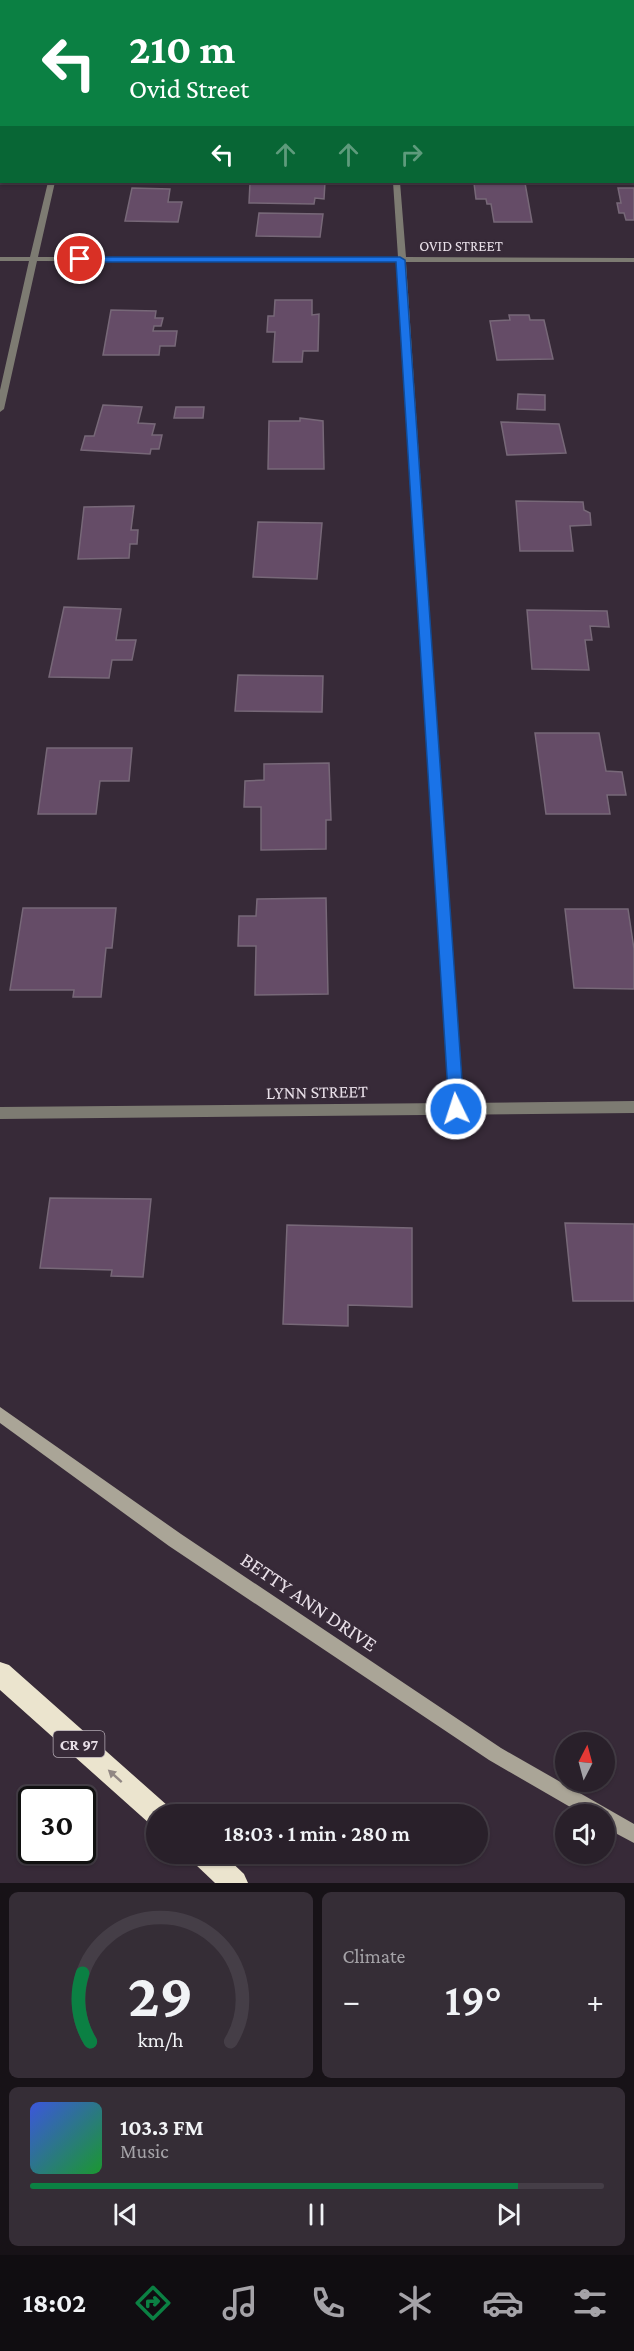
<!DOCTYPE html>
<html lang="en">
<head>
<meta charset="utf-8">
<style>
  body { margin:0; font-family:"Crimson Pro",serif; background:#352d36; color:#f1f3f6; height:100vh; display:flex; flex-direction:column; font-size:22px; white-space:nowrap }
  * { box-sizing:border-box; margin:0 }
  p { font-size:20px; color:#a5a3a8 }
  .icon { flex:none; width:33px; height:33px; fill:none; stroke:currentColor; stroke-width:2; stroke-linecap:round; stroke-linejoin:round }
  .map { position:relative; height:1883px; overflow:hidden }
  .details { display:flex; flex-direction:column; gap:9px; padding:9px; background:#171217; flex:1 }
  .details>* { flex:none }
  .hud { position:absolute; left:0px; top:0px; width:634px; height:183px; box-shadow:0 2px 4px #0004,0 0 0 2px #453e47; background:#0b8043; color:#fff; overflow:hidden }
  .needle { width:39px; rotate:6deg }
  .buttons { position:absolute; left:555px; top:1732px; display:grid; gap:12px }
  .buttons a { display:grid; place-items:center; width:60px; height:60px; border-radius:50%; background:#29202a; box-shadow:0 2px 4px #0004,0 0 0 2px #453e47; font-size:30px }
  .speed { position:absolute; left:18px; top:1786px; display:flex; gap:12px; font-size:30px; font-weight:700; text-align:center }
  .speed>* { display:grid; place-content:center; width:78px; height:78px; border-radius:50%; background:#29202a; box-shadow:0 2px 4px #0004,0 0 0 2px #453e47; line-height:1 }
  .speed .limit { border:3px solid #111; border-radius:9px; background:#fff; color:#111 }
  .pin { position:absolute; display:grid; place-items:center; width:51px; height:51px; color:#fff; margin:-26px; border:3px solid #fff; border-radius:50%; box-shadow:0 2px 6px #0007 }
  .me { position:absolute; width:66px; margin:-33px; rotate:356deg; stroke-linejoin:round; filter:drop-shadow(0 0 4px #0008) }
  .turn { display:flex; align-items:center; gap:21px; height:126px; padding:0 30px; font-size:27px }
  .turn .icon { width:78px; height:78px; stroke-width:2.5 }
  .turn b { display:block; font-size:42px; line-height:51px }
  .lanes { display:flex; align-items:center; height:57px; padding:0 30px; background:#0003; justify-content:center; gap:30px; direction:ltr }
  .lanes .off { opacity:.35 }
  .big { font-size:45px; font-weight:600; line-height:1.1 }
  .details .tile { flex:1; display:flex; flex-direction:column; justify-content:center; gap:9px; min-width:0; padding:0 21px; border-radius:9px; background:#352d36 }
  .details .dial { align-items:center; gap:0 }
  .dial svg { height:156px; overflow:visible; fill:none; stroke:#453e47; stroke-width:7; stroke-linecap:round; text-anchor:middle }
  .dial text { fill:#f1f3f6; stroke:none }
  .song { display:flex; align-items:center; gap:18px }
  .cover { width:72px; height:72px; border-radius:9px; background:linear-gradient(135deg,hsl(230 70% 55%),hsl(130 70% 35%)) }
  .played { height:6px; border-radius:3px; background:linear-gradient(90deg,#0b8043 85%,#453e47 85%) }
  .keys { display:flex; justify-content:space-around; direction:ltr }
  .heat { display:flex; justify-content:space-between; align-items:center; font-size:33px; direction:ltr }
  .details .tiles { flex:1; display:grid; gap:9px; grid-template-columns:1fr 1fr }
  .tile:last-child { grid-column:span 2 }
  .trip { position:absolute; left:146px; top:1804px; width:342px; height:60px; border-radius:30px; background:#29202a; box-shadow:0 2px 4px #0004,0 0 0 2px #453e47; font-weight:600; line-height:60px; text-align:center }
  .tabs { display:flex; height:96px; justify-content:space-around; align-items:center; background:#100d11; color:#a5a3a8 }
  .tabs .icon { width:42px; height:42px }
  .tabs .on { color:#0b8043 }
  .tabs b { font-size:27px; color:#f1f3f6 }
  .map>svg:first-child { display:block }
  .building { fill:#654c67; stroke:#776878; stroke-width:1.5 }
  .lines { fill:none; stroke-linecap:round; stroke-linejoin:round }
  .street { fill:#7d7b72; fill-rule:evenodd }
  .secondary { fill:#aaa597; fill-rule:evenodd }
  .highway { fill:#ebe4ce; fill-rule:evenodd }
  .oneway { fill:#918783 }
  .route { fill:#1a73e8; stroke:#114b97; stroke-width:1.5 }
  .labels { text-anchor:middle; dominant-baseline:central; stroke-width:6; stroke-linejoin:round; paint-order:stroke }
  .far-street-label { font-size:15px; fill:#e8dfe8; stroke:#372a38 }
  .shield { fill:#372a38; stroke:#b3a9b3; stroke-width:1.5 }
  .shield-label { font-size:16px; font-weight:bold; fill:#e8dfe8 }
  .street-label { font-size:18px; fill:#e8dfe8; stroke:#372a38 }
  .near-street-label { font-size:21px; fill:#e8dfe8; stroke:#372a38 }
</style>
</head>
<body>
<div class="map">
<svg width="634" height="1883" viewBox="0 0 634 1883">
  <rect width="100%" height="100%" fill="#372a38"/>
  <g class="building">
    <path d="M288 182H325L324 199 315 198 314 204 249 203 250 183H288Z"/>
    <path d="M474 183H525L532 222H494L491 204H487L486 199H476Z"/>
    <path d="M132 188 170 189 168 202H182L178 222 125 221Z"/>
    <path d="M618 188H634V220H626L624 213H619L617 203H621Z"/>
    <path d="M259 213 323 214 320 237 256 236Z"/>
    <path d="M275 300H312V315L319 314 318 351H303L302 362H273L275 332H267L268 316H274Z"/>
    <path d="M111 310 156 311 155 318H163L161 326H154L153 331H177L175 346H160L159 355H103Z"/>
    <path d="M509 315H529L530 320H544L553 359 497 360 490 321 510 320Z"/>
    <path d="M518 394 545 395V410L517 409Z"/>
    <path d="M103 405 142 407 138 423 155 424 152 435H162L159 449H151L150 454 81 450 85 436H94Z"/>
    <path d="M176 407H204L203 418H174Z"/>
    <path d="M300 418 323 421 324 469H268L269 421H300Z"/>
    <path d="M501 422 559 424 566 453 507 455Z"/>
    <path d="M516 501 583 502 584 510 590 513 591 525 570 526 573 551H520Z"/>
    <path d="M134 506 131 530H138L137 544H130L129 558 78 559 84 507Z"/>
    <path d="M258 522 322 523 317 579 253 577Z"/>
    <path d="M64 607 121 609 116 640H136L132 660H112L109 678 49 677Z"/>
    <path d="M527 610 607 611 609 627 590 626 592 640H585L589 670 532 669Z"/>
    <path d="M238 675 323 676 322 712 235 711Z"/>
    <path d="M535 733H599L606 771 622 772 626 795H607L610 814H546Z"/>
    <path d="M47 748H132L129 781H100L96 814H38Z"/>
    <path d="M329 763 331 820H326V849L261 850V807H244L245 781 264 780V764Z"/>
    <path d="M326 898 328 994 255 995 256 946H238L239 916H256L257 899Z"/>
    <path d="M23 908H116L112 948H106L101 997H73L74 990H10Z"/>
    <path d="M565 909H628L634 949V989L574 988Z"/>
    <path d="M50 1198 151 1199 143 1277 111 1276 112 1270 40 1268Z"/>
    <path d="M565 1223 634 1224V1301H573Z"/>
    <path d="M287 1225 412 1228V1307L348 1305V1326L283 1324Z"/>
  </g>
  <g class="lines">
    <g class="street">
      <path d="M89 0H95L88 2Z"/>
      <rect x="385" y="0" width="6" height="2"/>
      <path d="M48 182H55L38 257H398L393 182H400L406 257 634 258V262H406L462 1103 634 1101V1113L0 1119V1107L449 1103 398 262 37 261 4 409 0 412V390L29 261H0V257H30Z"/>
    </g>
    <path class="secondary" d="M0 1407 181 1534 501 1748 634 1824V1843L604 1827V1815H584L489 1760 169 1546 0 1423Z"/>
    <g class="highway">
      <path d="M0 1662 9 1665 168 1806 172 1815H156V1827L150 1824 0 1690Z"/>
      <path d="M190 1854H223L244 1874 248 1883H215L194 1863Z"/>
    </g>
  </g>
  <defs><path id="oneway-solid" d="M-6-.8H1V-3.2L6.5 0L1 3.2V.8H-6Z" transform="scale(1.5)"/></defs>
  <use class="oneway" href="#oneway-solid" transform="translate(115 1776) rotate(-138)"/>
  <path class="route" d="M76 257H400L405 260 464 1109 461 1114 456 1115 451 1114 449 1109 396 262H80L75 259Z"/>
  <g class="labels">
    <g class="far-street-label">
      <text x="461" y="246">OVID STREET</text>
    </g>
    <rect class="shield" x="53.5" y="1731" width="51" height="26" rx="4.5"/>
    <g class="shield-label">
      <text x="79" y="1744">CR 97</text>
    </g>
    <g class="street-label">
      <text transform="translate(317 1092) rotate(-1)">LYNN STREET</text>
    </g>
    <g class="near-street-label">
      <text transform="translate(309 1602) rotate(34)">BETTY ANN DRIVE</text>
    </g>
  </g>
</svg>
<div class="buttons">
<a><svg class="needle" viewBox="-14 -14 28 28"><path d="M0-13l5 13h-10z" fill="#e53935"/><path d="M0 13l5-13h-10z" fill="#a5a3a8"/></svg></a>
<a><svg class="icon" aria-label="sound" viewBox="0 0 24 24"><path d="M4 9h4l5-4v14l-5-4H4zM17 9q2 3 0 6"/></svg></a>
</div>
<div class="speed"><div class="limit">30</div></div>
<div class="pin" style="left:80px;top:259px;background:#d93025"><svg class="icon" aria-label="arrive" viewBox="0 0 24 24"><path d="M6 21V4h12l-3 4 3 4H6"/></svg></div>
<svg class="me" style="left:456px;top:1109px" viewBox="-20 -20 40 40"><circle r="17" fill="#1a73e8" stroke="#fff" stroke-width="3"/><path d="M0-11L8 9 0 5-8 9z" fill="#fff"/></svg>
<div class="trip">18:03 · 1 min · 280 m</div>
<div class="hud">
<div class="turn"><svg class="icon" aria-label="left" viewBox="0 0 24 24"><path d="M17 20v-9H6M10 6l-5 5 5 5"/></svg><div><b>210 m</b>Ovid Street</div></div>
<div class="lanes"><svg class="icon" aria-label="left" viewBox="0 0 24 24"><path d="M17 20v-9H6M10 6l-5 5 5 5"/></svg><svg class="icon off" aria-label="ahead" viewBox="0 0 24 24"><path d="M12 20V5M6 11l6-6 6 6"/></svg><svg class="icon off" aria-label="ahead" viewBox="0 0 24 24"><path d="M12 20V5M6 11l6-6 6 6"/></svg><svg class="icon off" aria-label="right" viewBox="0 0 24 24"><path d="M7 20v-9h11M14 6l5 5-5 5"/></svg></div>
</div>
</div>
<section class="details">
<div class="tiles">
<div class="tile dial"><svg viewBox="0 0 100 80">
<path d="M14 69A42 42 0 1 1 86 69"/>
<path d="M14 69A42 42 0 0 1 10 34" stroke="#0b8043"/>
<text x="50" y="56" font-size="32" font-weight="700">29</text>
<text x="50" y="72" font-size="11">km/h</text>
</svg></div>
<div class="tile"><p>Climate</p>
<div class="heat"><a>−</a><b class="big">19°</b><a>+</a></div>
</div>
<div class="tile">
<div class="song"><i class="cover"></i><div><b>103.3 FM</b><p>Music</p></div></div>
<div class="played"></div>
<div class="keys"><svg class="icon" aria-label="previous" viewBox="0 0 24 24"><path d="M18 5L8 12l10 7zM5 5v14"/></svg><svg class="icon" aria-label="pause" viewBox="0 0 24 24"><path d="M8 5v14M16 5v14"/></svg><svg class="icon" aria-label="next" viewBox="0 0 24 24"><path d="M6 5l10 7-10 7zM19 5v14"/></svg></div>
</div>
</div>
</section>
<nav class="tabs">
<b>18:02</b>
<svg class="icon on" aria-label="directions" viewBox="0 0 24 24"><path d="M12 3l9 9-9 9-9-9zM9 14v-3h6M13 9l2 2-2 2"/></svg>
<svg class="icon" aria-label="music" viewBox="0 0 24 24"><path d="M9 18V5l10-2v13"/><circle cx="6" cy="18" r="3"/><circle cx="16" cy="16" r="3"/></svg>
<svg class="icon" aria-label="phone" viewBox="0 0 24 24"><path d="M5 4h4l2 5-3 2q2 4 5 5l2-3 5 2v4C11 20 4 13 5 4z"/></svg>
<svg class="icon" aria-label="climate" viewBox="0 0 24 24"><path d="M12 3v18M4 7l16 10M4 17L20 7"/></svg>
<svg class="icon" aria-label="car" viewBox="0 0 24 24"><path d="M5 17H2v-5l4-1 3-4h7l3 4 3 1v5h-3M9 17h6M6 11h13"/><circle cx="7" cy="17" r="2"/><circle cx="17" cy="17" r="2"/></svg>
<svg class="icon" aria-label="filters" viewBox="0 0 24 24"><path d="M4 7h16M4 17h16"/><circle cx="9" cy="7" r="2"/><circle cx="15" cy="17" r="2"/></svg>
</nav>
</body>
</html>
